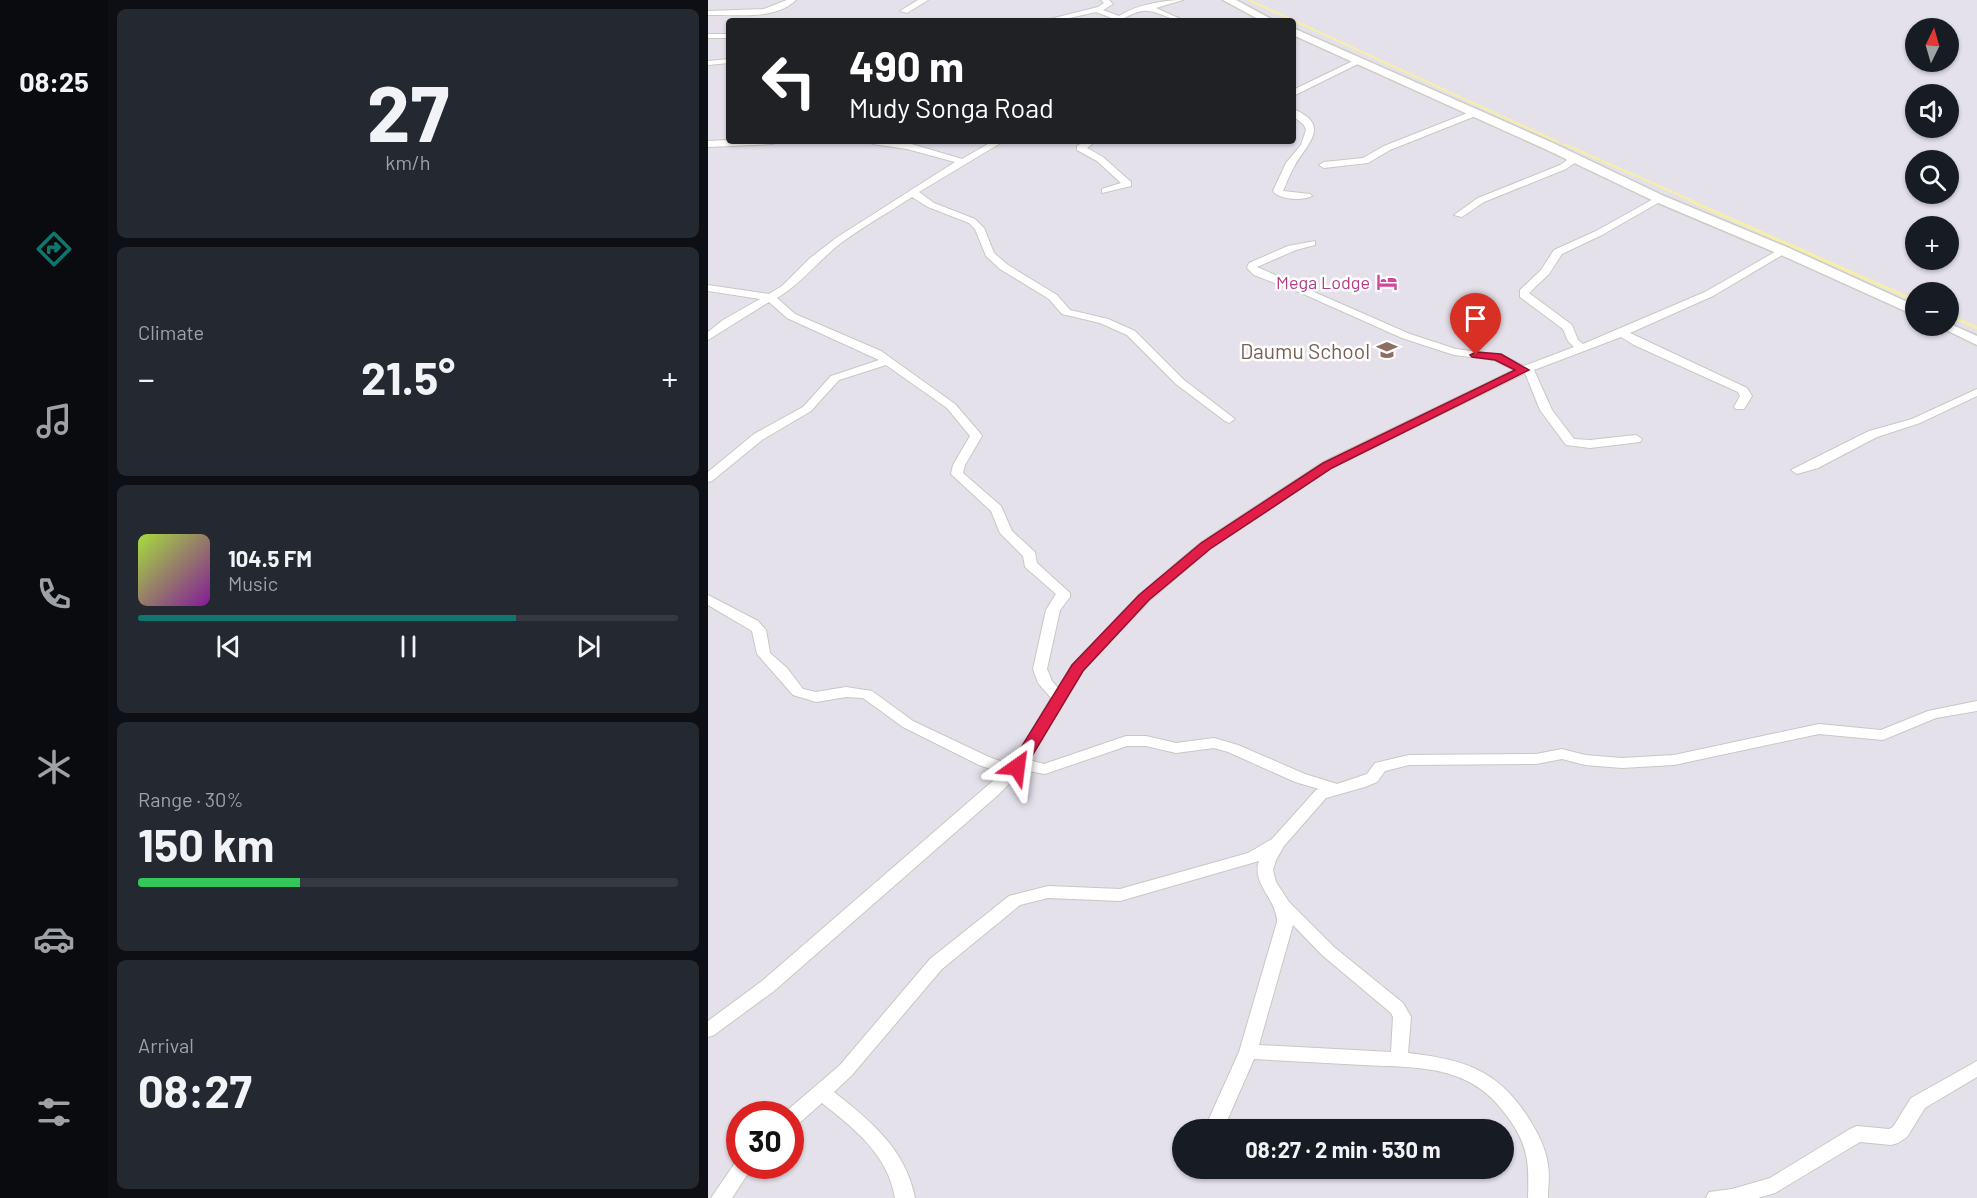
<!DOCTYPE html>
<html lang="en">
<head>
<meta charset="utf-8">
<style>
  body { margin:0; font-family:Barlow,sans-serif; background:#242831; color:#f1f3f6; height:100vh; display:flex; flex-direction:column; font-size:22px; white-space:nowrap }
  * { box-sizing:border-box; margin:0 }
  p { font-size:20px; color:#9ea1a6 }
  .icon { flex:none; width:33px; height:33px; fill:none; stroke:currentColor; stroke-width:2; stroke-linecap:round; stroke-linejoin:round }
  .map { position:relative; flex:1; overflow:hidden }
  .details { display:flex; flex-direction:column; gap:9px; padding:9px; background:#0d0f14; width:600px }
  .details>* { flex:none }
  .top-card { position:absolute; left:18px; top:18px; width:570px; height:126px; border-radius:6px; box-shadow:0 2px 4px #0004; background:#202124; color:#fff; overflow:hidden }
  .needle { width:39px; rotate:5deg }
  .buttons { position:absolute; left:1197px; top:18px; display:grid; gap:12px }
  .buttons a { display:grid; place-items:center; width:54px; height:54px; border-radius:50%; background:#171b24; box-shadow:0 2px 4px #0004; font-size:30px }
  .speed { position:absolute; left:18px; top:1101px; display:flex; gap:12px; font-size:30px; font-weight:700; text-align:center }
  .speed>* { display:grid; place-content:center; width:78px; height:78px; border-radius:50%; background:#171b24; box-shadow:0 2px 4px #0004; line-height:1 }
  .speed .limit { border:9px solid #d22; background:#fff; color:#111 }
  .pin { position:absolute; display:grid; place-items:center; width:51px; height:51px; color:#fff; margin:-62px -26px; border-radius:50% 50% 50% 0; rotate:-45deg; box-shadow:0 0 6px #0007 }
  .pin .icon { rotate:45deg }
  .me { position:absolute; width:66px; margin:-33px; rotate:31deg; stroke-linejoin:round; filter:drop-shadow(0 0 4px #0008) }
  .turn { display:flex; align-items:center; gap:21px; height:126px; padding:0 24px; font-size:27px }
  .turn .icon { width:78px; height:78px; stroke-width:2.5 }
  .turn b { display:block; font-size:42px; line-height:51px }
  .big { font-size:45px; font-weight:700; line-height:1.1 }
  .details .card { flex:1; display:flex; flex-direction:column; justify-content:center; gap:9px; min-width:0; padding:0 21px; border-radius:9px; background:#242831 }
  .details .dial { align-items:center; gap:0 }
  .dial b { font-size:78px; line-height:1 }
  .song { display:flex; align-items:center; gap:18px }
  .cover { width:72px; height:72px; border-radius:9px; background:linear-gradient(135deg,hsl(80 70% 55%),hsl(290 70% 35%)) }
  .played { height:6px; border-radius:3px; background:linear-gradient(90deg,#0f766e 70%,#363941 70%) }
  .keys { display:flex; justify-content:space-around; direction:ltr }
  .heat { display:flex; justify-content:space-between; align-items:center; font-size:33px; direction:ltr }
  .charge { height:9px; border-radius:4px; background:linear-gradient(90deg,#34c759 30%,#363941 0) }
  .trip { position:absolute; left:464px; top:1119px; width:342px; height:60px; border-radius:30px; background:#171b24; box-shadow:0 2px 4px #0004; font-weight:700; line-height:60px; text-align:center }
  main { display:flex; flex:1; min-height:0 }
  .dock { display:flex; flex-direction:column; width:108px; justify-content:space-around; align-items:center; background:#090b0e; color:#9ea1a6 }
  .dock .icon { width:42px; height:42px }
  .dock .selected { color:#0f766e }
  .dock b { font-size:27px; color:#f1f3f6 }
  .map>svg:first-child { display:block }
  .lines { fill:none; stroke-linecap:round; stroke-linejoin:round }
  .stream-far1 { stroke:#f6efa6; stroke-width:2 }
  .stream { stroke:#f6efa6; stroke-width:3 }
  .minor-casing { stroke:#c8c8c3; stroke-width:2 }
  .secondary-casing { stroke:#ccccc5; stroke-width:3 }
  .minor { fill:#fff; fill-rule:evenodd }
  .secondary { fill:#fff; fill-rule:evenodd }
  .route { fill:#e11d48; stroke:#92132f; stroke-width:1.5 }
  .labels { text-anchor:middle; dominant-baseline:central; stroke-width:5; stroke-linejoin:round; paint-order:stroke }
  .far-hotel-label { font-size:18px; fill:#b23c85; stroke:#fff; text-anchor:end }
  .education-label { font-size:21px; fill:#785e54; stroke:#fff; text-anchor:end }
</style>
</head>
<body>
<main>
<nav class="dock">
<b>08:25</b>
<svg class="icon selected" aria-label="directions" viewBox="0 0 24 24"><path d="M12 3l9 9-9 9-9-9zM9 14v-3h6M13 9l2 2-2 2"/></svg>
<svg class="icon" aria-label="music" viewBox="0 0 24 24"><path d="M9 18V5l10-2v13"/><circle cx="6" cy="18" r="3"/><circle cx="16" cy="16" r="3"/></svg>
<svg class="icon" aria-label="phone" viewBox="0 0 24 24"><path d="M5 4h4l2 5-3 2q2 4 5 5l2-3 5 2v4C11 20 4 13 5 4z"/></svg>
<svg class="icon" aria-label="climate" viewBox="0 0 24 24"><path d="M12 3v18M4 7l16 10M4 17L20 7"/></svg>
<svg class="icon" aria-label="car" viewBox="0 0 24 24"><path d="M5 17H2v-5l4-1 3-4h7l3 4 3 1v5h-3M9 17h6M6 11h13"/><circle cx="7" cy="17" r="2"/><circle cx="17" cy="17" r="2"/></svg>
<svg class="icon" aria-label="filters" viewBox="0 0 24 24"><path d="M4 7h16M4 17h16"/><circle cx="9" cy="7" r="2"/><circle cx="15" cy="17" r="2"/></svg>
</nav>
<section class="details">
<div class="card dial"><b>27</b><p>km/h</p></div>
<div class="card"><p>Climate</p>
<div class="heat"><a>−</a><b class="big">21.5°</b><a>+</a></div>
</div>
<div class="card">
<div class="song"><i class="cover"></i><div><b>104.5 FM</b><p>Music</p></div></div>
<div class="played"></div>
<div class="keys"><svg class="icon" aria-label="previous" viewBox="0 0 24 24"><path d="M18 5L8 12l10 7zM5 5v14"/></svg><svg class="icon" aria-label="pause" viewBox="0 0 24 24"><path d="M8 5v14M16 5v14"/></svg><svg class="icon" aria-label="next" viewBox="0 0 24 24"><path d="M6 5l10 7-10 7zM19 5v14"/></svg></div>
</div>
<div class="card"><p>Range · 30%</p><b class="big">150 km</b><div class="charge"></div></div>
<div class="card"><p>Arrival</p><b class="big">08:27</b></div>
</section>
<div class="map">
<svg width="1269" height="1198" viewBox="0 0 1269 1198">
  <rect width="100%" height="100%" fill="#e4e1eb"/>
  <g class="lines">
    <g class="stream-far1">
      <path d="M541 0 850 142"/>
      <path d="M856 144 987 202"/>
    </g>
    <g class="stream">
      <path d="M983 201 1208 301"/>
      <path d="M1240 315 1269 328"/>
    </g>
    <g class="minor-casing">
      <g id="minor">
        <path d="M79 0H88C66 21 28 14 0 15V11L56 9Z"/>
        <path d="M210 0H220L199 13 192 11Z"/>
        <path d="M393 0H401L405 4 395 10 411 16C428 5 455 0 475 0L448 8 477 21C463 21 453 12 440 11 427 9 417 21 404 21L406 19 388 12 348 21H334L390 7 396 3Z"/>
        <rect x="0" y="34" width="21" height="4"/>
        <path d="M21 59V63L0 65V61Z"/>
        <path d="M649 59 656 61 585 96V90Z"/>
        <path d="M585 109C624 125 599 144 587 165 582 173 579 182 575 191L602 194 604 196C595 201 571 200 565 191L578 163 593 145 598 130 596 125 585 116Z"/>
        <path d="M767 110 771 113 770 115 682 150 660 163 616 168 611 165 616 162 655 158 676 146Z"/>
        <path d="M21 140V141H69L65 144 0 147V141Z"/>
        <path d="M161 141 200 143 254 159 285 141H296L211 192 226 203 267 219 276 228 286 253 300 265 349 295 362 310 400 319 427 331 476 380 527 419 521 423 517 421 468 384 419 335 392 323 354 314 341 299 292 269 278 256 267 229 261 223 220 207 204 197C181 212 156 226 133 243 111 260 93 284 69 298L87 314 173 351 247 404 272 433 274 436 257 465 255 473 293 506 304 531 327 552 329 563 362 593V597L352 610 339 669 344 681 350 688 364 665 431 595 492 543 615 462 806 370 786 360 746 355 694 338 593 293 546 275 539 268 541 263 580 246 607 241V245L588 250 549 267 702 334 748 349 793 355 816 366 866 347 860 341 855 329 812 297V290L833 270 846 250 888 231 949 197 957 199 894 235 854 254 841 274 821 293 864 325 870 340 875 344 997 292 1072 249 1076 248 1081 251 1005 296 922 333 1039 388 1044 396 1036 409H1028L1026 407 1032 396 1030 392 926 345 913 337 826 370 844 410 866 439 882 440 928 435 934 439 932 442 882 448 858 445 832 410 817 373 623 468 502 549 441 601 375 670 321 760 336 764 418 736H438L468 743 506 738 530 745 597 774 629 784 659 774 667 763 701 755 828 754 854 749 877 755 914 758 966 755 1111 724 1173 730 1220 711 1269 701V711L1228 718 1175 740 1111 734 966 765 914 768 877 765 854 759 828 764 701 765 677 771 669 782 657 787 618 798 576 846 568 860 565 870 568 882 581 902 626 947 695 1003 703 1017 700 1053C755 1059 791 1070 821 1119 830 1133 838 1149 840 1165 842 1176 840 1187 840 1198H820C821 1163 821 1146 799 1116 762 1064 713 1068 655 1065 619 1063 582 1061 546 1059L515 1130H496L531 1052 569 922C569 899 543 884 551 861L412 901 340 898 312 905 234 969 144 1075 126 1092C163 1121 198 1150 207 1198H187C180 1155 147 1129 114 1103L89 1125 82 1127V1114H75L132 1065 222 959 301 896 340 886 412 889 540 853 564 839 608 790 611 789 587 782 520 752 506 748 468 753 438 746H419L337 774 315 770 290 795 66 991 6 1035 0 1037V1021L54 981 294 773 271 765 195 727 155 698 138 697 108 702 85 695 49 654 44 631 0 605V595L50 621 58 630 62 653 79 668 95 689 108 692 138 687 164 691 205 721 281 757 303 765 343 698 330 683 325 669 338 610 348 594 317 567 315 556 292 533 283 511 243 474 245 465 262 436 239 408 178 365 131 380 103 411 54 440 4 481 0 482V472L46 434 95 407 123 376 171 360 79 318 61 302 0 340V332L15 320 52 299 0 291V285L61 294 74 286 101 259 128 238 247 162 199 149 165 144ZM585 925 614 955 683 1013 685 1017 683 1052 551 1045Z"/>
        <path d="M378 141H388L379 148 395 157 423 182V186L394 193V189L413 183 389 161 369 150V146Z"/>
        <path d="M860 156H866L868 162 858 169 776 202 754 217 746 215 770 198 852 165 858 161Z"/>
        <path d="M1269 389V396L1212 423 1169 437 1110 468 1089 474 1083 470 1161 431 1204 419Z"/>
        <path d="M1269 1061V1077L1217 1108 1199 1137 1190 1143 1183 1145 1152 1142 1067 1193 1050 1198H998L1001 1192 1024 1189 1062 1178 1142 1129 1149 1126 1181 1129 1185 1127 1203 1098Z"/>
        <path d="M29 1160H32V1166H45L24 1198H3Z"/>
      </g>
    </g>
    <g class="secondary-casing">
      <g id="secondary">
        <path d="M515 0H528L567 21H554Z"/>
        <path d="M585 28 845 143 956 196 1081 248 1208 306V316L1071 254 948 202 837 149 585 35Z"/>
        <path d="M1240 323 1269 336V345L1230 326H1240Z"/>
      </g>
    </g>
    <use href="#minor" class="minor"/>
    <use href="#secondary" class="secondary"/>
  </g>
  <path class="route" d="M768 352 793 354 821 370 624 468 502 549 441 600 375 671 315 771H304L301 767 364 665 431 595 493 543 615 463 807 370 787 360 764 357 762 355Z"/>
  <defs>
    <g id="hotel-bare" transform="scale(1.62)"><path d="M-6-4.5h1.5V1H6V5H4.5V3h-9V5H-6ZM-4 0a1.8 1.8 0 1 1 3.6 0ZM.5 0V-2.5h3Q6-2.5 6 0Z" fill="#d1479c" stroke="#fff" stroke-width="2.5" paint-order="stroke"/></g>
    <g id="school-bare" transform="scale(1.62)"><path d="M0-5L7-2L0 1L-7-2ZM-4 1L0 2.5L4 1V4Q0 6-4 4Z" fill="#8d6e63" stroke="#fff" stroke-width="2.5" paint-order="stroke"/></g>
  </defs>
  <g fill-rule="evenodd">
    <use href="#hotel-bare" x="679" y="282"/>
    <use href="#school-bare" x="679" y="350"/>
  </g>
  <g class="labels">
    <g class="far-hotel-label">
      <text x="662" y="282">Mega Lodge</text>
    </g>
    <g class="education-label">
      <text x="662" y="350">Daumu School</text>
    </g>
  </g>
</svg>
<div class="buttons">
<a><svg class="needle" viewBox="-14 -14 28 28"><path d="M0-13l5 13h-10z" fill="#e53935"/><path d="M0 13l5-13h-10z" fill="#9ea1a6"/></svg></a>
<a><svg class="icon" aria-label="sound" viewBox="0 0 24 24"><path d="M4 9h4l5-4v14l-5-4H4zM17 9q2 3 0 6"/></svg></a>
<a><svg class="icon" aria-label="search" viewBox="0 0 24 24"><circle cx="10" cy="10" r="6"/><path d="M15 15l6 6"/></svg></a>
<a>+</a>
<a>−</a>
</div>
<div class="speed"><div class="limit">30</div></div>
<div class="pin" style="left:768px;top:355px;background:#d93025"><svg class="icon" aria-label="arrive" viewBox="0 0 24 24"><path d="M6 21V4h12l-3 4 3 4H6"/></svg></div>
<svg class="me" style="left:309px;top:767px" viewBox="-20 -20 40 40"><path d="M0-17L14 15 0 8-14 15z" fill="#e11d48" stroke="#fff" stroke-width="4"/></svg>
<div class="trip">08:27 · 2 min · 530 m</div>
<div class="top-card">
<div class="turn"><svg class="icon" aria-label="left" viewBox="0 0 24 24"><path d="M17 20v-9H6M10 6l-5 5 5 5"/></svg><div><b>490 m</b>Mudy Songa Road</div></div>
</div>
</div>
</main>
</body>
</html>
